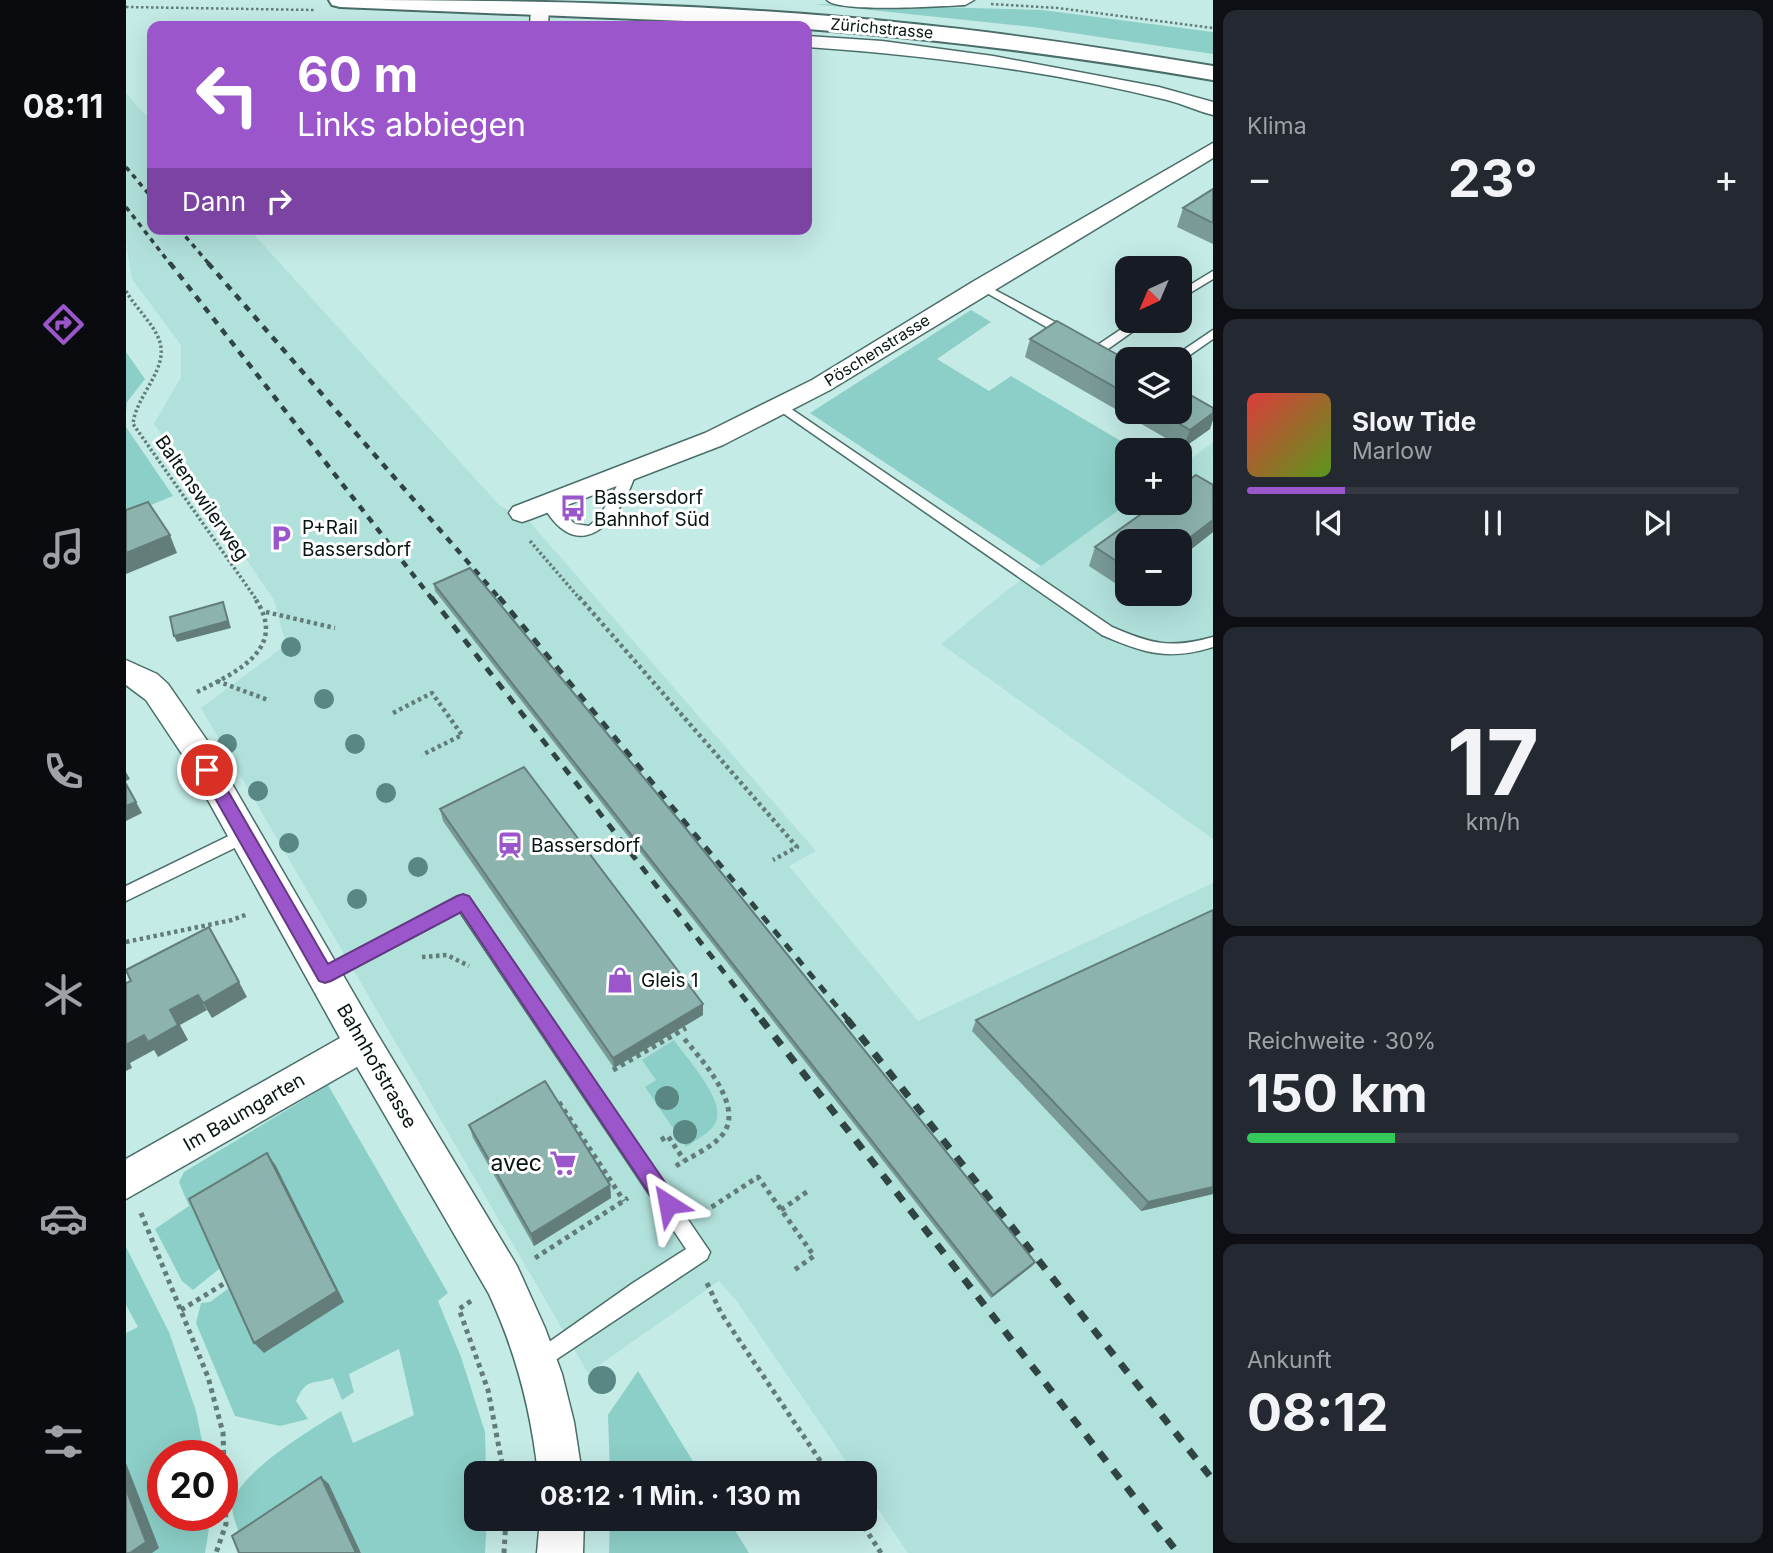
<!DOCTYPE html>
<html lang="de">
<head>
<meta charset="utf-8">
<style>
  body { margin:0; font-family:Inter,sans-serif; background:#242831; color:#f1f3f6; height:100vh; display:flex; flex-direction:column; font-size:26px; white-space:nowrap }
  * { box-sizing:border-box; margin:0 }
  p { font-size:23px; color:#9ea1a6 }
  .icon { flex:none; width:38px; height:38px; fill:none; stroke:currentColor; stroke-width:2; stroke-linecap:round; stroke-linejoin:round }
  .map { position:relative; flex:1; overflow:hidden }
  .drawer { display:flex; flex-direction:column; gap:10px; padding:10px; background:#0d0f14; width:560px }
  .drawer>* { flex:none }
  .hud { position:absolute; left:21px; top:21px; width:665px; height:214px; border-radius:14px; box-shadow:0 7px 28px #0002; background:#9b56cb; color:#fff; overflow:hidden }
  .needle { width:46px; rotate:224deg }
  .buttons { position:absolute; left:989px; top:256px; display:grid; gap:14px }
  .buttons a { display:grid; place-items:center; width:77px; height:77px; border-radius:14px; background:#171b24; box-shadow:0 7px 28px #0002; font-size:35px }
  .speed { position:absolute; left:21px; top:1440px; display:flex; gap:14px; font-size:35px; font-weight:700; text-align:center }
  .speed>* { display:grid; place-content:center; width:91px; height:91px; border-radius:50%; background:#171b24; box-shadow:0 7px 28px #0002; line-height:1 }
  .speed .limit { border:10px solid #d22; background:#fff; color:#111 }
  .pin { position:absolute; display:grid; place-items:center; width:60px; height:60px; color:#fff; margin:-30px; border:4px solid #fff; border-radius:50%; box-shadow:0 2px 7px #0007 }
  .me { position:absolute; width:77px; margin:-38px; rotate:326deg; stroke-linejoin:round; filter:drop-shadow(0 0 5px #0008) }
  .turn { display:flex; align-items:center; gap:24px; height:147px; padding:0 35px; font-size:32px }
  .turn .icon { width:91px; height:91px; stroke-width:2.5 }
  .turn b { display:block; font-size:49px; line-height:60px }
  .then { display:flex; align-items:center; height:66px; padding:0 35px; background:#0003; gap:14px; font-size:26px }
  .big { font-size:52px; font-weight:700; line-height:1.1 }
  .drawer .card { flex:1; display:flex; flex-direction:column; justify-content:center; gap:10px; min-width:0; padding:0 24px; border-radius:14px; background:#242831 }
  .drawer .dial { align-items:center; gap:0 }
  .dial b { font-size:91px; line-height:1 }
  .song { display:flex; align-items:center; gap:21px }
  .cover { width:84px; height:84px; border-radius:10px; background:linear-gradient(135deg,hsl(0 70% 55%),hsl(90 70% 35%)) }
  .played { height:7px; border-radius:4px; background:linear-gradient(90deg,#9b56cb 20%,#363941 20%) }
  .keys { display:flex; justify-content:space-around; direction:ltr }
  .heat { display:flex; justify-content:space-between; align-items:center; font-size:38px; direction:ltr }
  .charge { height:10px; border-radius:5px; background:linear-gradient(90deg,#34c759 30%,#363941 0) }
  .trip { position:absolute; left:338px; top:1461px; width:413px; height:70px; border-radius:14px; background:#171b24; box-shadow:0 7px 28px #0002; font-weight:700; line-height:70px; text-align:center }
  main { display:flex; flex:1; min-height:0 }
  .tab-bar { display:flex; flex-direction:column; width:126px; justify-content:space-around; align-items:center; background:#090b0e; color:#9ea1a6 }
  .tab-bar .icon { width:49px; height:49px }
  .tab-bar .current { color:#9b56cb }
  .tab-bar b { font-size:32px; color:#f1f3f6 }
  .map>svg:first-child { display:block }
  .built { fill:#b1e1db; fill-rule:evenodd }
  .green { fill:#8ccfc8 }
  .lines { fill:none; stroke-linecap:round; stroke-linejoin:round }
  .lane-casing { stroke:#4a6d69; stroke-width:3 }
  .street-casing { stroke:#4a6d69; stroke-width:3 }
  .secondary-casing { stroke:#4a6d69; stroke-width:4 }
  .path-far3 { stroke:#627d79; stroke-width:2.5; stroke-dasharray:2.5 2.5; stroke-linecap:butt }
  .path-far2 { stroke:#627d79; stroke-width:3.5; stroke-dasharray:2.5 2.5; stroke-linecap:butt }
  .path-far1 { stroke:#627d79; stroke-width:4.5; stroke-dasharray:3.5 3.5; stroke-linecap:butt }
  .path { stroke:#627d79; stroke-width:5; stroke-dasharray:4.5 4.5; stroke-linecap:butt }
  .lane { fill:#fff; fill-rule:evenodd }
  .street { fill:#fff; fill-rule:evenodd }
  .secondary { fill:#fff; fill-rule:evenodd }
  .rail-far3 { stroke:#304442; stroke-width:3.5; stroke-dasharray:5 5; stroke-linecap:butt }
  .rail-far2 { stroke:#304442; stroke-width:4.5; stroke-dasharray:7 7; stroke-linecap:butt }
  .rail-far1 { stroke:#304442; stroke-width:5; stroke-dasharray:9 9; stroke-linecap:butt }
  .rail { stroke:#304442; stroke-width:7; stroke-dasharray:11 11; stroke-linecap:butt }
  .tree { fill:#598884 }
  .wall { fill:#799a96 }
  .shaded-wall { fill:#637d7a }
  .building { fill:#8db3ae; stroke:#637d7a; stroke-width:2 }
  .route { fill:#9b56cb; stroke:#653884; stroke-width:2 }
  .labels { text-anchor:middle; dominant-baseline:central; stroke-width:6; stroke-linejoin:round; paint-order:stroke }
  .far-street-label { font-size:16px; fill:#061513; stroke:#fff }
  .poi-label { font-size:19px; fill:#061513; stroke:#fff; text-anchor:start }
  .street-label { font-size:19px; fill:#061513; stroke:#fff }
  .near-poi-label { font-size:23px; fill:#061513; stroke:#fff; text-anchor:end }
</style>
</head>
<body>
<main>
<nav class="tab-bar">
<b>08:11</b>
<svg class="icon current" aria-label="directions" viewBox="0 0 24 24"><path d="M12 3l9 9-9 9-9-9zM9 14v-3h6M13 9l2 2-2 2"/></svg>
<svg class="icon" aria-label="music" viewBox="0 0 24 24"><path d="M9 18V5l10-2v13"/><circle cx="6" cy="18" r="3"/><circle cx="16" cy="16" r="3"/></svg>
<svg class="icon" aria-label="phone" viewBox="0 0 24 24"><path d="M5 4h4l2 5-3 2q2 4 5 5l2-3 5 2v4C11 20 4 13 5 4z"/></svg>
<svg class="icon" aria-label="climate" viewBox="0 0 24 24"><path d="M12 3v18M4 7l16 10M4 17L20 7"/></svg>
<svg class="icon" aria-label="car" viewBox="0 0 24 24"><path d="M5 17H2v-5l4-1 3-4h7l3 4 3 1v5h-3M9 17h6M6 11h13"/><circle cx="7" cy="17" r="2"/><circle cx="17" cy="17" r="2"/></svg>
<svg class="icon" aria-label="filters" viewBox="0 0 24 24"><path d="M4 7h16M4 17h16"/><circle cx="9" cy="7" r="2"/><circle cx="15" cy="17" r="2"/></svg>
</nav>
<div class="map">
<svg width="1087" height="1553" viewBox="0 0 1087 1553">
  <rect width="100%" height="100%" fill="#c4ebe6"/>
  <g class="built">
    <path d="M0 93 26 122V229H123L373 505 403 521 690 851 663 866 792 1021 1087 883V1553H782L739 1490 738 1474 728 1473 610 1300 593 1281 462 1373 75 708 160 645 148 600 28 424 55 377V345L6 279 0 242Z"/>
    <path d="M1087 442V839L815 644 884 588 1004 502H1054V467ZM1001 541H1054V593H1001Z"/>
  </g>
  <g class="green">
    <path d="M688 4 916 10 1087 32V54L907 27Z"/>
    <path d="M845 310 865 322 811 359 863 391 885 376 1010 450H1001V502H1004L915 566 684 413Z"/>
    <path d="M0 352 19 379 1 402 0 412Z"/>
    <path d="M0 427 47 496 0 515Z"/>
    <path d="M548 1040C561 1059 600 1100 590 1122 585 1133 569 1140 560 1147L519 1087 530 1080 516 1060Z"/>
    <path d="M202 1085 322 1293 312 1301 335 1357 359 1432 360 1473 350 1474V1519H361L359 1553H235L203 1484 116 1542C113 1532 106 1516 106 1506 109 1474 189 1427 215 1411L227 1443 288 1415 273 1349 223 1374 228 1392 216 1400 207 1378C186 1385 181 1377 170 1401L182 1419 154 1426 109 1416 70 1323 75 1303 84 1302 107 1285 98 1265 67 1290 56 1281 29 1229 63 1206 53 1182 58 1172Z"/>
    <path d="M0 1247 43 1332 70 1411 79 1456H37V1516H85L79 1553H0V1333L12 1327 0 1305Z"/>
    <path d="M512 1371 574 1473H484L482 1415Z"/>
    <path d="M484 1519H602L623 1553H483Z"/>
  </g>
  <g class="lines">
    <g class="lane-casing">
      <g id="lane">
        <path d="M1087 271V279L1054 299V291Z"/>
        <path d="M856 283 946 331 948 334 942 338 938 337 852 288V284Z"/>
        <path d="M1009 320H1023L975 354H967V348Z"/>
        <path d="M1087 330V339L1054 362V359H1044Z"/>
        <path d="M655 402 986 627C1025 644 1045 649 1087 637V647C1042 661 1018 653 976 635L651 409V403Z"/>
        <path d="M503 468 510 472C498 513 458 568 421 512L426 496H436L437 514 449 524 463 526C482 512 495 471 503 468Z"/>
        <path d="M119 828 125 830 127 835 125 840 0 901V886Z"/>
        <path d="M337 895 343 897 584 1252 581 1259 413 1371 406 1368 403 1361 406 1354 507 1283 560 1249 334 912 205 980 199 983 193 980 190 975 193 970Z"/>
      </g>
    </g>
    <g class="street-casing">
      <g id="street">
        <path d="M701 0H848L839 5C817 6 712 13 701 0Z"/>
        <path d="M414 3 423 8 422 26H404L405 8Z"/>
        <path d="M681 36 756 41 867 56 1033 87 1087 102V115C1071 111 1057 104 1041 100 924 71 801 55 681 47Z"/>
        <path d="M1087 143V158L704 390 597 445 405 519 396 522 387 519 383 513 387 507 579 433 686 380 848 281Z"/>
        <path d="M0 660 31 674 42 684 80 739 250 1032 391 1266 419 1328 436 1374 448 1422 456 1474H412C405 1410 390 1352 363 1294L231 1067 0 1199V1159L214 1038 58 757 20 700 0 685Z"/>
        <path d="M414 1519H458L457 1553H411Z"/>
      </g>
    </g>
    <g class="secondary-casing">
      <path id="secondary" d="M203 0C395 0 588 3 778 23 882 33 984 49 1087 66V80C952 57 817 39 681 29V26L214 7 206 5Z"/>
    </g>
    <g class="path-far3">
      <path d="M865 4 932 8 1087 28"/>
      <path d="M0 7 188 10"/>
    </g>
    <g class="path-far2">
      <path d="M0 291C9 307 24 320 32 337 46 367 10 394 7 424L130 599"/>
      <path d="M404 541 454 599"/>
    </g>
    <g class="path-far1">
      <path d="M453 597 671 847 647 860"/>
      <path d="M140 612 209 628"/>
      <path d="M91 681 142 700"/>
      <path d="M71 692C111 672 164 648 128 597"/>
      <path d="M267 713 306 693 336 735 296 755"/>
      <path d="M0 942 106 920 122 914"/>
      <path d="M296 957 321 955 343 966"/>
    </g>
    <g class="path">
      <path d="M487 1070 560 1028"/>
      <path d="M433 1102 498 1201"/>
      <path d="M535 1140 542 1136 558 1160"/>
      <path d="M550 1166C565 1156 589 1147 599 1131 616 1102 573 1057 556 1036"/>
      <path d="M655 1210 682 1191"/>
      <path d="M578 1212 632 1177 688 1256 667 1271"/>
      <path d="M15 1213 82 1377 97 1433 100 1524 90 1553"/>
      <path d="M409 1258 502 1198"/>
      <path d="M581 1283 595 1313 703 1474"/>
      <path d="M345 1301 333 1309 362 1390 378 1474"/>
      <path d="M55 1310 99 1283"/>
      <path d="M733 1519 755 1553"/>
      <path d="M378 1553 380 1519"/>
    </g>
    <use href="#lane" class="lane"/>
    <use href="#street" class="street"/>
    <use href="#secondary" class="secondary"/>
    <g class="rail-far3">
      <path d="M0 167 26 198"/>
      <path d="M0 207 45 265"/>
      <path d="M53 229 84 265"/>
    </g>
    <g class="rail-far2">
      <path d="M44 263 306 599"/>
      <path d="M82 263 374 599"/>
    </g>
    <g class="rail-far1">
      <path d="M305 597 636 1021"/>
      <path d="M373 597 723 1021"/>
    </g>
    <g class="rail">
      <path d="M635 1019 1052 1553"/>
      <path d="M721 1019 1087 1480"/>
    </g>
  </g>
  <g class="tree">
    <circle cx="165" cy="647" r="10"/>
    <circle cx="198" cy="699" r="10"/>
    <circle cx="101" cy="744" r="10"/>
    <circle cx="229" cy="744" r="10"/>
    <circle cx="132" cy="791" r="10"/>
    <circle cx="260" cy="793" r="10"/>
    <circle cx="163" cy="843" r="10"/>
    <circle cx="292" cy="867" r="10"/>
    <circle cx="231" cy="899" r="10"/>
    <circle cx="541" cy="1098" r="12"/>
    <circle cx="559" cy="1132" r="12"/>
    <circle cx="476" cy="1380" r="14"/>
  </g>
  <g class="wall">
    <path d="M1087 189V244L1051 227 1057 208Z"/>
    <path d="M904 339 1001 360V411H1054L1084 429 1057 448 899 357Z"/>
    <path d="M1087 485V532L1054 558V541H1001V591L963 566 969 547Z"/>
    <path d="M308 584 909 1262 906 1266 865 1298 309 591Z"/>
    <path d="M314 809 577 1004V1015L488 1068 317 821Z"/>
    <path d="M850 1020 1087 1194 1015 1211 846 1031Z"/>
    <path d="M343 1125 484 1185 485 1198 408 1246 347 1138Z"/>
  </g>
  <g class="shaded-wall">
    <path d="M1087 413V420L1084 429 1057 448 1064 430Z"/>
    <path d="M1087 520V532L1054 558V545Z"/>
    <path d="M44 535 51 553 0 574V553Z"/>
    <path d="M99 609 105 628 51 642 48 636Z"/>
    <path d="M0 772 4 779 0 781Z"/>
    <path d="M10 802 16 813 0 821V806Z"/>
    <path d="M113 982 121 997 86 1018 77 1003Z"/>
    <path d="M72 995 81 1010 54 1025 62 1040 32 1057 28 1050 4 1063 6 1068 0 1071V1045L44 1010Z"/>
    <path d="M577 1004V1015L488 1068 487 1058Z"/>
    <path d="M141 1153 150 1166 218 1302 138 1353 128 1343Z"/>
    <path d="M484 1185 485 1198 408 1246 405 1234Z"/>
    <path d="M1087 1187V1194L1015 1211 1022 1202Z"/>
    <path d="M909 1262 906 1266 865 1298 867 1295Z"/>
    <path d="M0 1463 33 1548 26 1553H4L0 1489Z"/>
    <path d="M195 1477 203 1484 235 1553H230Z"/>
  </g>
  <g class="building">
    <path d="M1087 189V223L1057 208Z"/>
    <path d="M931 321 1001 360V394L904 339Z"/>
    <path d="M1054 389 1087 408V413L1064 430 1032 411H1054Z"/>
    <path d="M1070 475 1087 485V520L1054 545V541H1001V568L969 547 1032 502H1054V486Z"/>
    <path d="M22 502 44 535 0 553V510Z"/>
    <path d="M344 568 557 825 909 1262 867 1295 308 584Z"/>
    <path d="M97 602 102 621 48 636 44 617Z"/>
    <path d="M398 767 577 1004 487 1058 314 809Z"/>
    <path d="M0 784 10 802 0 806Z"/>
    <path d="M1087 910V1187L1022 1202 850 1020Z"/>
    <path d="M83 927 113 982 77 1003 72 995 44 1010 52 1025 22 1042 18 1035 0 1045V983L5 981 0 970Z"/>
    <path d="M419 1081 484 1185 405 1234 343 1125Z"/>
    <path d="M141 1153 211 1291 128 1343 63 1199Z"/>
    <path d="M195 1477 230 1553H113L106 1536Z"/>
    <path d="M0 1489 20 1542 4 1553H0Z"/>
  </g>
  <path class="route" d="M81 763 87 765 202 964 331 896 337 894 343 896 549 1197 552 1204 549 1211 542 1214 535 1211 335 912 205 981 199 983 193 981 73 770Z"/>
  <defs>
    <g id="bus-bare" transform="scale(2.1)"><path d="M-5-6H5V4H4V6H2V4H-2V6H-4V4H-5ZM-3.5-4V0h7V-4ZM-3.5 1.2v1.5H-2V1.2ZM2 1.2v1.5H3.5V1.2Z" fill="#9b56cb" stroke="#fff" stroke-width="2.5" paint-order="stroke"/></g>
    <g id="parking-bare" transform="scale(2.1)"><path d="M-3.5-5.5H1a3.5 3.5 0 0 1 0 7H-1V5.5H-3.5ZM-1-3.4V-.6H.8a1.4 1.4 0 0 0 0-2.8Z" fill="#9b56cb" stroke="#fff" stroke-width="2.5" paint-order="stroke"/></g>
    <g id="station-bare" transform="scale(2.1)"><path d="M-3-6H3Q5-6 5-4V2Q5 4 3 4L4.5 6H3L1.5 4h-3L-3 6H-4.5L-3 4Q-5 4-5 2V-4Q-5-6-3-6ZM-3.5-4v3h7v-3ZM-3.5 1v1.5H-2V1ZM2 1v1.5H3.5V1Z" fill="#9b56cb" stroke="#fff" stroke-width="2.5" paint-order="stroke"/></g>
    <g id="shop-bare" transform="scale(2.1)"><path d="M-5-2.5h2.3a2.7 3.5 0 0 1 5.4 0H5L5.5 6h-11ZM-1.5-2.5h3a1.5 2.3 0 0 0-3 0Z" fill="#9b56cb" stroke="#fff" stroke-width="2.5" paint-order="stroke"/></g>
    <g id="supermarket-bare" transform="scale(2.1)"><path d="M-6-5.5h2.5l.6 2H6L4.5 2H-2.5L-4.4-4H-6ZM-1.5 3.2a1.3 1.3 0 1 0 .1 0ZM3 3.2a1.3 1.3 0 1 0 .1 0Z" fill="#9b56cb" stroke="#fff" stroke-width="2.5" paint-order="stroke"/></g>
  </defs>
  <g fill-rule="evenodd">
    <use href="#bus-bare" x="447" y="508"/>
    <use href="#parking-bare" x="155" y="538"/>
    <use href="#station-bare" x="384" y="845"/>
    <use href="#shop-bare" x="494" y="980"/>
    <use href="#supermarket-bare" x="437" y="1163"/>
  </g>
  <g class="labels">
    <g class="far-street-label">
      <text transform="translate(756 28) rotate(5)">Zürichstrasse</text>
      <text transform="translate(751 350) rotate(-32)">Pöschenstrasse</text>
    </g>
    <g class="poi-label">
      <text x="468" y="497">Bassersdorf<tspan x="468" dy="22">Bahnhof Süd</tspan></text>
      <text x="176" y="527">P+Rail<tspan x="176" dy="22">Bassersdorf</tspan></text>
      <text x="405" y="845">Bassersdorf</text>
      <text x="515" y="980">Gleis 1</text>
    </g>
    <g class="street-label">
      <text transform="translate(76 498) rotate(55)">Baltenswilerweg</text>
      <text transform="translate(251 1066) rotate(60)">Bahnhofstrasse</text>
      <text transform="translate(118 1112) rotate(-30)">Im Baumgarten</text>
    </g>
    <g class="near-poi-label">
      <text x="416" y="1163">avec</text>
    </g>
  </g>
</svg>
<div class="buttons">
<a><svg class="needle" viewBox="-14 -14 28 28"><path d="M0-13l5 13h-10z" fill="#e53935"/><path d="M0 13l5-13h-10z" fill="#9ea1a6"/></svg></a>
<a><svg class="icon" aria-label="layers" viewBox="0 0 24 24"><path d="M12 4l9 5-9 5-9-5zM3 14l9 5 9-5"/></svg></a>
<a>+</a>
<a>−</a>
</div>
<div class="speed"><div class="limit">20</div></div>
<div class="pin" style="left:81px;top:770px;background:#d93025"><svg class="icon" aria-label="arrive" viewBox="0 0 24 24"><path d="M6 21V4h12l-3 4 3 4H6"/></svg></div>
<svg class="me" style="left:542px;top:1204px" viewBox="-20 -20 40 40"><path d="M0-17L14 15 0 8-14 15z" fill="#9b56cb" stroke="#fff" stroke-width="4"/></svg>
<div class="trip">08:12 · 1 Min. · 130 m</div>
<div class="hud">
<div class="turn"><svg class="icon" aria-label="left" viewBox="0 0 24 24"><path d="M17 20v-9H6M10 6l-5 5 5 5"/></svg><div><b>60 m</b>Links abbiegen</div></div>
<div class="then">Dann<svg class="icon" aria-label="right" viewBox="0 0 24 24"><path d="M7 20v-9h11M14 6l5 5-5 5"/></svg></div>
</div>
</div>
<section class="drawer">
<div class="card"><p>Klima</p>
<div class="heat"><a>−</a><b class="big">23°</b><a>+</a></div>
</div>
<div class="card">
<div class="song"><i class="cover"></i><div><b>Slow Tide</b><p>Marlow</p></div></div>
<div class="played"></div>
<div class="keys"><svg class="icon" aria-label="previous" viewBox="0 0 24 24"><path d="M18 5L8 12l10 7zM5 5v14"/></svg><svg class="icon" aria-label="pause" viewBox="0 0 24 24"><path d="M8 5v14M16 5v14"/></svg><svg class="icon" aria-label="next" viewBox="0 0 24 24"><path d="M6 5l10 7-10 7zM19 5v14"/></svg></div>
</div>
<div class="card dial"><b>17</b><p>km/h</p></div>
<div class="card"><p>Reichweite · 30%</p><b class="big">150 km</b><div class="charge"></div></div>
<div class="card"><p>Ankunft</p><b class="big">08:12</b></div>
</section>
</main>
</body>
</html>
